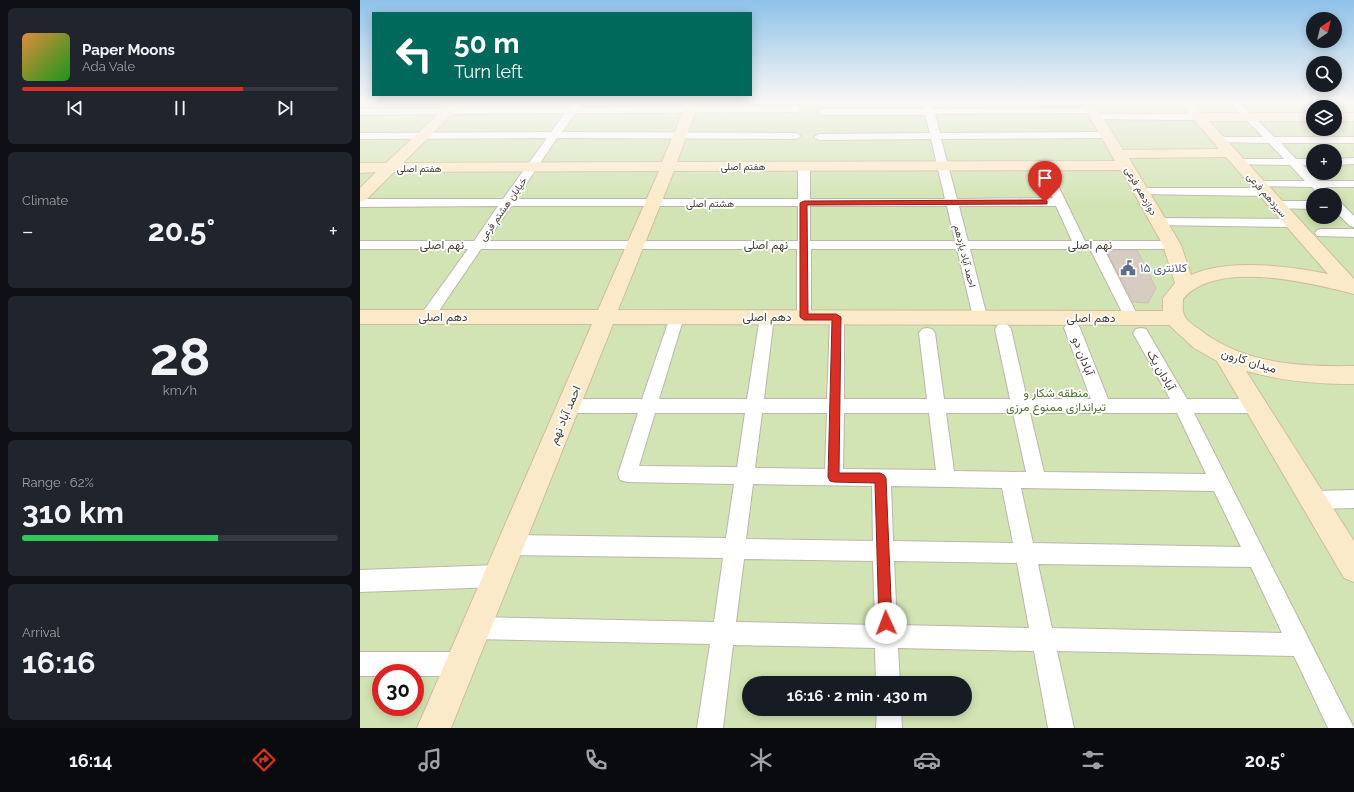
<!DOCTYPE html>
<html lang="en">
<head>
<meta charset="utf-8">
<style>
  body { margin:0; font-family:Raleway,Vazirmatn,sans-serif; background:#20242c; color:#f1f3f6; height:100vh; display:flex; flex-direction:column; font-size:15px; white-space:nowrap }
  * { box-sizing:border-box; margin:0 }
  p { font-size:13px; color:#9ea1a6 }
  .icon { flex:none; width:22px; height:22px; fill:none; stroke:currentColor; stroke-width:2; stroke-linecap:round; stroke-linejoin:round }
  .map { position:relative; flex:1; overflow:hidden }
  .details { display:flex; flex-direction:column; gap:8px; padding:8px; background:#0d0f14; width:360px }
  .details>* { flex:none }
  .hud { position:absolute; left:12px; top:12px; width:380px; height:84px; border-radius:0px; box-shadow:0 2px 10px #0003; background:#00695c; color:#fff; overflow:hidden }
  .needle { width:26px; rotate:35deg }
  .fabs { position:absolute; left:946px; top:12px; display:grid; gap:8px }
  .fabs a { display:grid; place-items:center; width:36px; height:36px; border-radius:50%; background:#171b24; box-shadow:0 2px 10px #0003; font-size:20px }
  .speed { position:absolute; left:12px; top:664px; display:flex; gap:8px; font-size:20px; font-weight:700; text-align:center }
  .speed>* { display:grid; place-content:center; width:52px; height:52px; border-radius:50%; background:#171b24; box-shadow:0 2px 10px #0003; line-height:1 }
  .speed .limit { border:6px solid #d22; background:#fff; color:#111 }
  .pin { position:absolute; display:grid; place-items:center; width:34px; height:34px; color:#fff; margin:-41px -17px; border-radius:50% 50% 50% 0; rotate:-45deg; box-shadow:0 0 4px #0007 }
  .pin .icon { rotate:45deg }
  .me { position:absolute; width:44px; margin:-22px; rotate:358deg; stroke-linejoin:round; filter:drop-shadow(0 0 3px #0008) }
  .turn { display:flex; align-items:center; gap:14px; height:84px; padding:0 16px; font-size:18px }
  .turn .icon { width:52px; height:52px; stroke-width:2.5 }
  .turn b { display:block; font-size:28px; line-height:34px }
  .big { font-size:30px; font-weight:700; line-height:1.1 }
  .details .tile { flex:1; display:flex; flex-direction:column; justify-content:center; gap:6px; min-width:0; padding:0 14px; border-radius:6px; background:#20242c }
  .details .dial { align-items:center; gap:0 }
  .dial b { font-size:52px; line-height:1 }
  .song { display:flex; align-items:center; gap:12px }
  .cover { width:48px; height:48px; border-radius:6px; background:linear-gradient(135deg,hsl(30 70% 55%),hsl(120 70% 35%)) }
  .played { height:4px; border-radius:2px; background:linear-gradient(90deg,#d93025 70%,#363941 70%) }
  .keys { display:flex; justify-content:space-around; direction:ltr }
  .heat { display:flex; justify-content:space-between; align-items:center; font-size:22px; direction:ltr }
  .charge { height:6px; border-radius:3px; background:linear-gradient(90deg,#34c759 62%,#363941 0) }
  .trip { position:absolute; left:382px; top:676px; width:230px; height:40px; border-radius:20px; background:#171b24; box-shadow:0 2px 10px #0003; font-weight:700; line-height:40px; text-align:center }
  .dock { display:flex; height:64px; justify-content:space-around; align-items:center; background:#090b0e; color:#9ea1a6 }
  .dock .icon { width:28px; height:28px }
  .dock .on { color:#d93025 }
  .dock b { font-size:18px; color:#f1f3f6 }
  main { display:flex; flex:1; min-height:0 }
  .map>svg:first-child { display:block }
  .green { fill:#d2e4b3; fill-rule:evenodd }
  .building { fill:#d6ccc1; stroke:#cec0b2 }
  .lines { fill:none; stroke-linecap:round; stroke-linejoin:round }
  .street-casing { stroke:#bdb5ab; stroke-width:2 }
  .secondary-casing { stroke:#cfbd9a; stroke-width:2 }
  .street { fill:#fff; fill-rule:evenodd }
  .secondary { fill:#fbeaca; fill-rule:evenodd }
  .route { fill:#d93025; stroke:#8d1f18 }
  .labels { text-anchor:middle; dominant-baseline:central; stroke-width:3.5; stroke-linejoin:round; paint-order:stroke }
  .far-street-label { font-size:10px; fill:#453e37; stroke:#fff }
  .street-label { font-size:12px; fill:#453e37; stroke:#fff }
  .service-label { font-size:12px; fill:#4e5e75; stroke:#fff; text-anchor:start }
  .park-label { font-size:12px; fill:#4e732e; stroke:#fff }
</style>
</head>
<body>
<main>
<section class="details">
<div class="tile">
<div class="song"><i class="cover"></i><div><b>Paper Moons</b><p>Ada Vale</p></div></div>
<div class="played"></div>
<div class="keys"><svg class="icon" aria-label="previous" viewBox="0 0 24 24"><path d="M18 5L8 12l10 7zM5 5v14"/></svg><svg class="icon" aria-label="pause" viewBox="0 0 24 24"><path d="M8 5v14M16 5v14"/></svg><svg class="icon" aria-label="next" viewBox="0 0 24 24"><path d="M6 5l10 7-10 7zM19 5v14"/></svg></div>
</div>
<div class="tile"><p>Climate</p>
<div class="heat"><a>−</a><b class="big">20.5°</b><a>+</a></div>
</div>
<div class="tile dial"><b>28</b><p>km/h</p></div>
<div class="tile"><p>Range · 62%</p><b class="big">310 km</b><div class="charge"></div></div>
<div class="tile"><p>Arrival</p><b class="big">16:16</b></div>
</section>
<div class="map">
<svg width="994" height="728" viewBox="0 0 994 728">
  <rect width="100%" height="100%" fill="#f3eee8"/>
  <path class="green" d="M0 102H994V728H0ZM953 107H975V129H953ZM953 151H975V173H953ZM953 195H975V217H953ZM21 673H55V707H21ZM389 683H605V709H389Z"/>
  <path class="building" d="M746 250H777L796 288 788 303 773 302Z"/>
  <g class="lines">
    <g class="street-casing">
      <g id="street">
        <path d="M213 102H221L219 108 437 106 442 109 437 112 215 113 202 132 436 133 441 136 436 139 197 138 156 199H438V166L444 163 450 166V199H585L571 139 459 140 454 137 459 134 570 133 565 115H462L457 112 462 109H564L562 102H572L573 109 732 108 737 111 735 113 575 114 580 133 748 132 753 135 748 138 581 139 597 199 693 198 678 165 683 162 688 165 725 241H812L817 242 819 245 817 248 812 249H744L779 318 777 322 772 323 767 322 765 318 730 249H610L627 317 625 321 620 322 615 321 613 317 597 249H451V317L449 321 444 322 439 321 437 317V249H121L72 321 67 322 62 321 60 317 62 313 108 249H0V241H114L138 206 0 207V199H143L187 138 0 139V133L191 132 205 113 0 115V109L209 108ZM151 206H438V241H127ZM450 206H587L595 241H450ZM599 206H696L712 241H608Z"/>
        <path d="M869 102H879L914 137H994V143H921L936 159H953V165H943L958 181H994V187H965L972 195H959L952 187 894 186 892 184 894 182 898 181H945L930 165 874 164 873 162 874 160 878 159H924L909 143 855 142 854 140 855 138 859 137H903Z"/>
        <path d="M935 102H946L953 108V116L950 115Z"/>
        <path d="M736 114H838L843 117 838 120 733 119 731 117 733 115Z"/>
        <path d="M994 158V164L975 165V159Z"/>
        <path d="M782 188H905L909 190 911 192 909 194 905 196 778 194 776 192 778 190Z"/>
        <path d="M975 200 979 201 994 216V227L990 226 975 211Z"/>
        <path d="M917 201H953V209L913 208 911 205 913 202Z"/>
        <path d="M798 218 932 219 936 220 938 223 936 226 932 227 794 225 792 222 794 219Z"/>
        <path d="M961 229H994V237L957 236 955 233 957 230Z"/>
        <path d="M317 312 322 313 324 317 299 399H387L400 317 402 313 407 312 412 313 414 317 404 399H467L470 317 472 313 477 312 482 313 484 317V399H567L559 333 562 329 567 328 572 329 575 333 584 399H650L635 329 638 325 643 324 648 325 651 329 667 399H731L704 328 707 324 712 323 717 324 720 328 748 399H810L773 333 776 329 781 328 786 329 827 399H896L902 401 905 406 902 411 896 413H834L994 728H968L934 656 697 651 714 728H688L674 651 538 648 540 683H516L515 648 373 645 363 728H337L350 644 116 639 108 636 105 628 108 620 116 617 354 622 363 558 150 555 143 552 140 545 143 538 150 535 366 538 374 484 267 482 260 480 258 474 278 413H208L202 411 199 406 202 401 208 399H282L310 317 312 313ZM295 413H385L377 467 279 466ZM402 413H467L465 469 395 468ZM484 413H569L576 470 483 469ZM586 413H653L666 472 594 471ZM670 413H817L846 474 684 472ZM393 484 512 486 513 541 386 539ZM531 486 642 488 653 543 533 541ZM661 488 854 491 881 547 673 543ZM384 559 513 561 515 625 376 622ZM534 561 657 563 669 628 537 625ZM678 564 891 567 922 633 692 628Z"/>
        <path d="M994 490V508L952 509 945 506 942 500 945 494 952 491Z"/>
        <path d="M137 565 145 568 148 576 145 584 137 587 0 592V570Z"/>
        <path d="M0 652H101L109 656 113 664 109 672 101 676H55V673H21V676H0Z"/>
        <path d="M517 709H541L542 728H516Z"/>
      </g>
    </g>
    <g class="secondary-casing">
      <g id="secondary">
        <path d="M91 102H104L43 163 302 162 327 102H339L317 162 755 161 721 102H733L763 150 859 149 819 102H832L842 113H953V121H849L994 279V294C951 283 856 259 823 299 823 304 822 310 824 315 826 320 834 326 839 329 882 364 941 367 994 366V384C957 384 922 381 886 371L994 541V582L984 578 857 361 834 348 809 325 253 324 91 728H57L232 324H0V310H238L299 171 34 172 6 200 0 202V188L16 172 0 173V163H26ZM866 157 968 274C930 266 868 258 831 275L821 245 769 158ZM761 170 803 245 815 283 803 298V311L258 310 314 171Z"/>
        <rect x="975" y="113" width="19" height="8"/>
      </g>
    </g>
    <use href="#street" class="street"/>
    <use href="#secondary" class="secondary"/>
  </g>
  <linearGradient id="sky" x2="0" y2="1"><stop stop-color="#8ec2e9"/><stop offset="0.5" stop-color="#faf7f5"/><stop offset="1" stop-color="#faf7f5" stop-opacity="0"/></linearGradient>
  <rect width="994" height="204" fill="url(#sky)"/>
  <path class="route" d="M685 200 687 201V204L447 205 448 314H476L481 317 479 473H520L524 475 526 478 532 623 530 627 526 629 521 627 519 623 515 483 474 482 470 481 468 477 472 320H444L440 317V203L444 201Z"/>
  <defs>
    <g id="civic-bare" transform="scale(1.2)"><path d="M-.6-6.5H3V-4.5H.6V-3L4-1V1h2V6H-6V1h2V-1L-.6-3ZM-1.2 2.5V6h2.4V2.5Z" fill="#5c6f8a" stroke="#fff" stroke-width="2.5" paint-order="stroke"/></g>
  </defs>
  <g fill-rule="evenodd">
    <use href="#civic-bare" x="768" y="268"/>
  </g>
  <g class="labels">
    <g class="far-street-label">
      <text x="383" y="166">هفتم اصلی</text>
      <text x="59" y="168">هفتم اصلی</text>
      <text transform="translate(781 191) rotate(60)">دوازدهم فرعی</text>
      <text transform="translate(907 195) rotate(49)">سیزدهم فرعی</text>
      <text x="350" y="203">هشتم اصلی</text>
      <text transform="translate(143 209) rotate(-55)">خیابان هشتم فرعی</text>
      <text transform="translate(605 256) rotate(76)">احمد آباد یازدهم</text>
    </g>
    <g class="street-label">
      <text x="82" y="245">نهم اصلی</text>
      <text x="406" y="245">نهم اصلی</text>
      <text x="730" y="245">نهم اصلی</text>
      <text x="83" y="317">دهم اصلی</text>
      <text x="407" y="317">دهم اصلی</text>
      <text x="731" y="318">دهم اصلی</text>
      <text transform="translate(723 356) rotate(69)">آبادان دو</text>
      <text transform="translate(889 361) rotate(17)">میدان کارون</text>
      <text transform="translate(801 370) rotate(60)">آبادان یک</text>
      <text transform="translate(205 415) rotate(-67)">احمد آباد نهم</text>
    </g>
    <g class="service-label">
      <text x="780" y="268">کلانتری ۱۵</text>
    </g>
    <g class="park-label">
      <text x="696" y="393">منطقه شکار و<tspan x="696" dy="14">تیراندازی ممنوع مرزی</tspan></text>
    </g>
  </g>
</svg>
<div class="fabs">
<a><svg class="needle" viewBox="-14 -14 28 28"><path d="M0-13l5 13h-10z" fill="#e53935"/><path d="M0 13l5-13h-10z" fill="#9ea1a6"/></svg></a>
<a><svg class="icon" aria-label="search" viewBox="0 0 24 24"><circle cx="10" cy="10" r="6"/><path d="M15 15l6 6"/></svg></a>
<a><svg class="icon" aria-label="layers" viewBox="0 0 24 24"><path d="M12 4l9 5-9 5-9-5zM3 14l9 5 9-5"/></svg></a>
<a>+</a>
<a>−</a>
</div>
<div class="speed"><div class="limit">30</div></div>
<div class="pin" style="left:685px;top:202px;background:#d93025"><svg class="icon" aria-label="arrive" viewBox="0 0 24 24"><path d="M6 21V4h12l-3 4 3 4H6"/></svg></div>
<svg class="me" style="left:526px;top:623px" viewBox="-20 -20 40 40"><circle r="19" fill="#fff"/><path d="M0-13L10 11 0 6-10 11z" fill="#d93025"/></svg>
<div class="trip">16:16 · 2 min · 430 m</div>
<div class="hud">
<div class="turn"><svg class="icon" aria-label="left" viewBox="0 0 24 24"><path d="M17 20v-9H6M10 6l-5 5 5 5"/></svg><div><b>50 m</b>Turn left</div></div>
</div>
</div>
</main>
<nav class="dock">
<b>16:14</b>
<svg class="icon on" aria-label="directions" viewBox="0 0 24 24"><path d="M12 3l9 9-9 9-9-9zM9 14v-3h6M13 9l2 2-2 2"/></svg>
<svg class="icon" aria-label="music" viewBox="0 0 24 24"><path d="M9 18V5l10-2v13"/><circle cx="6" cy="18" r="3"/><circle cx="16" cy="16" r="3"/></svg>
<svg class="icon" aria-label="phone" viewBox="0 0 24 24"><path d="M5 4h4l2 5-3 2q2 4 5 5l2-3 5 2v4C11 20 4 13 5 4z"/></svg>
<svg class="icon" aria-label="climate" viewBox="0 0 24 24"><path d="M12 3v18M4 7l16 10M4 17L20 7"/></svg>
<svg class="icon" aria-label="car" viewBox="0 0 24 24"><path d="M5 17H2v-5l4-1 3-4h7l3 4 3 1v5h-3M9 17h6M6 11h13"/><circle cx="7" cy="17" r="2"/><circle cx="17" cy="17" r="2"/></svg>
<svg class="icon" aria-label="filters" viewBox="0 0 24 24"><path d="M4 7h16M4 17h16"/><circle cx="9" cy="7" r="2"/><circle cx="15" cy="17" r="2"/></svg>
<b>20.5°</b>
</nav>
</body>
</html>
